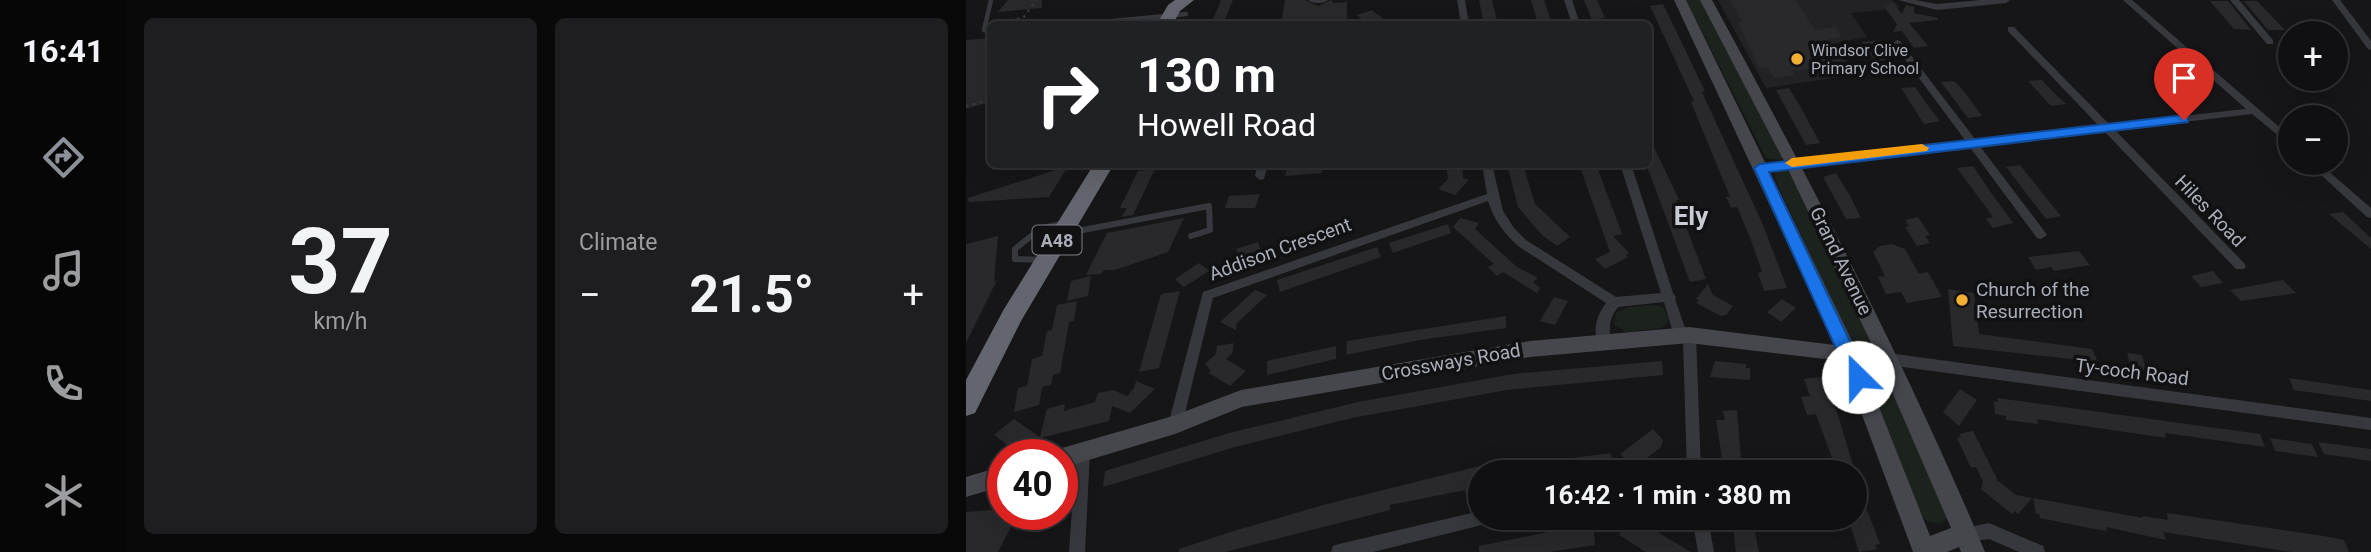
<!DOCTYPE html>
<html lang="en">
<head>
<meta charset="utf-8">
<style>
  body { margin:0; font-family:Roboto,sans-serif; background:#1e1e20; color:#f1f3f6; height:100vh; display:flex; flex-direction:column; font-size:26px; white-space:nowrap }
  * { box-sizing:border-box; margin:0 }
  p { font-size:23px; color:#9c9d9f }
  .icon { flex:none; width:38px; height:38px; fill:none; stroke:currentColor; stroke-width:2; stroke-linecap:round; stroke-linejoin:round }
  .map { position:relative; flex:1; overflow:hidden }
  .drawer { display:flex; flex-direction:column; gap:18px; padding:18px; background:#09090a; width:840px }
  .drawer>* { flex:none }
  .top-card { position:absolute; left:21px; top:21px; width:665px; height:147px; border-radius:10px; box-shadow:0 7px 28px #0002,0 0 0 2px #303032; background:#202124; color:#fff; overflow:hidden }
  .fabs { position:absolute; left:1312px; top:21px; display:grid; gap:14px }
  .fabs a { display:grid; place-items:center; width:70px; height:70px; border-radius:50%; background:#101012; box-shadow:0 7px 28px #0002,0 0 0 2px #303032; font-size:35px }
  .speed { position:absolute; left:21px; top:439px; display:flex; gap:14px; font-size:35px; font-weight:700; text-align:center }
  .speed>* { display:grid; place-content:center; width:91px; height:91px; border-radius:50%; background:#101012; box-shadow:0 7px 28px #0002,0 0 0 2px #303032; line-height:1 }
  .speed .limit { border:10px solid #d22; background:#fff; color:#111 }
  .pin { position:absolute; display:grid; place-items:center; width:60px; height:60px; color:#fff; margin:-72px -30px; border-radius:50% 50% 50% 0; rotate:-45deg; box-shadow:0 0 7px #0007 }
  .pin .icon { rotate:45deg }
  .me { position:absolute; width:77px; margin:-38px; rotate:337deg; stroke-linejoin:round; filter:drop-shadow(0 0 5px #0008) }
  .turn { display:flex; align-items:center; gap:24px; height:147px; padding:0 35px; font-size:32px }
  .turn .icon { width:91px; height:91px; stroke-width:2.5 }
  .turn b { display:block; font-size:49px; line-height:60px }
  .big { font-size:52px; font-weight:700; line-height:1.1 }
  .drawer .card { flex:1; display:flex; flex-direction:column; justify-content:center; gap:10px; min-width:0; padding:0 24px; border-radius:10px; background:#1e1e20 }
  .drawer .dial { align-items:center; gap:0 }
  .dial b { font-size:91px; line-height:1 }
  .heat { display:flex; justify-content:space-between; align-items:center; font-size:38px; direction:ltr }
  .drawer .tiles { flex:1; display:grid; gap:18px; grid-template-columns:repeat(2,1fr) }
  .trip { position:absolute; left:502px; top:460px; width:399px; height:70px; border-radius:35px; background:#101012; box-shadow:0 7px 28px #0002,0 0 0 2px #303032; font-weight:700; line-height:70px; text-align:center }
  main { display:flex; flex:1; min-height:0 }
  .tabs { display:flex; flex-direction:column; width:126px; justify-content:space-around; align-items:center; background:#060607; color:#9c9d9f }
  .tabs .icon { width:49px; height:49px }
  .tabs .current { color:#8c9099 }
  .tabs b { font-size:32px; color:#f1f3f6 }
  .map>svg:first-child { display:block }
  .built { fill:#222225 }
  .green { fill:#1c231d }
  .building { fill:#29292c }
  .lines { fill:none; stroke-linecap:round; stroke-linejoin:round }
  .path { stroke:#3d3f44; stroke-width:2; stroke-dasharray:2.5 4.5; stroke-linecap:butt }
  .lane-far1 { stroke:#37383d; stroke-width:4.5 }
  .lane { stroke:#37383d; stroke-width:6 }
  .street { fill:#37383d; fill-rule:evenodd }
  .secondary { fill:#45474d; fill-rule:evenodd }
  .highway { fill:#63666e; fill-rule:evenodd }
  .route { fill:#1a73e8; stroke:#114b97; stroke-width:2 }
  .slow { fill:#f59e0b }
  .poi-dot { fill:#f2b134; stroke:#111113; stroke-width:2.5 }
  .labels { text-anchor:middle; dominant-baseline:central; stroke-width:7; stroke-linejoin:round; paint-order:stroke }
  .far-poi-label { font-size:16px; fill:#a8adb8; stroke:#111113; text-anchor:start }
  .shield { fill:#111113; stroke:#7b7e86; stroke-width:2 }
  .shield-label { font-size:18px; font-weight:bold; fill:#a8adb8 }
  .street-label { font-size:19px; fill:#a8adb8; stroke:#111113 }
  .poi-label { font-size:19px; fill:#a8adb8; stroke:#111113; text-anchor:start }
  .district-label { font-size:26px; font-weight:bold; fill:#c9ccd4; stroke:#111113 }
</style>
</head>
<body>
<main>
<nav class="tabs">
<b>16:41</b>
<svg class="icon current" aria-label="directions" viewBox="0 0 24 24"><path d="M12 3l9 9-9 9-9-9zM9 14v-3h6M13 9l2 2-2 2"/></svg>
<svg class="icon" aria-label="music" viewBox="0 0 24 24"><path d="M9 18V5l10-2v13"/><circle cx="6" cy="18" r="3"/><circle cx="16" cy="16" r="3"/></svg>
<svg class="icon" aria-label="phone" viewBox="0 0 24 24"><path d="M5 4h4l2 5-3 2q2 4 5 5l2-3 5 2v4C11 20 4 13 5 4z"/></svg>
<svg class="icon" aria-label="climate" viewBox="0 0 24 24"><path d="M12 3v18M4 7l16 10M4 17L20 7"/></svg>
</nav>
<section class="drawer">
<div class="tiles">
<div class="card dial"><b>37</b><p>km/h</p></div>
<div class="card"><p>Climate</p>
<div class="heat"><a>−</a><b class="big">21.5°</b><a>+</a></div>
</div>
</div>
</section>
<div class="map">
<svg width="1405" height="552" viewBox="0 0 1405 552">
  <rect width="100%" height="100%" fill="#161618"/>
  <path class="built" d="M752 0H926L934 8 885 13 901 37 869 43 889 75 800 88Z"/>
  <g class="green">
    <path d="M720 0H736L818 157 814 160 800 158Z"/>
    <path d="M814 169 825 171 906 343C900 352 891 349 884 342L810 181 808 173Z"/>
    <path d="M687 305 697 307 703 320 696 328 660 332 648 324 650 313 663 307Z"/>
    <path d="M904 363 918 367 983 515 975 524 961 521 956 516 898 369Z"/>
  </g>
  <g class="building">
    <path d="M42 0H76V8L32 12Z"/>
    <path d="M255 0H267L257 24H245Z"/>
    <path d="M319 0H339L352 6 365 0 368 3 381 2V24H315Z"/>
    <path d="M513 0H526L532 24H518Z"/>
    <path d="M565 0H578L586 24H572Z"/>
    <path d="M618 0H631L639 18 626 20Z"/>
    <path d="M764 0H829L849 30 869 27 876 37 862 39 877 64 827 71 829 75 808 78 802 67 793 68 772 22 776 21Z"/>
    <path d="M1244 1H1262L1285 30 1268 29Z"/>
    <path d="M1278 1H1291L1319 30H1302Z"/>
    <path d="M926 2 936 14 940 5 948 7V13L972 18 971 20 943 23 962 46 948 48 936 31 927 32 931 24 919 8Z"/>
    <path d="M697 4 739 91 736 92 797 225 821 288 798 291 792 273 796 272 784 238 771 207 765 208 760 197H764L725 102 728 101 684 6Z"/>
    <path d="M406 10 423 24H401L391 15Z"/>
    <path d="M24 38V102L0 109V40Z"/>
    <path d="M915 40 928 59 909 61 896 42Z"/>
    <path d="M1076 80 1088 93 1100 104 1085 106 1062 81Z"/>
    <path d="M988 81 997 90 1016 116 1002 118 975 82Z"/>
    <path d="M949 87 963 107 974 121 958 124 935 88Z"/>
    <path d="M823 88 834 106 854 143 840 145 810 90Z"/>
    <path d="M682 134 713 200H710L740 279 724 282 682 169Z"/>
    <path d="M322 164H355L356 173 319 176Z"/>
    <path d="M480 164H496L497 178 503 180 489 195 472 189 482 179Z"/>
    <path d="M541 164H557L569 204 604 237 591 246 576 235 552 207Z"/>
    <path d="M613 164H630L656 234 647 236 663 253 660 255 662 257 639 269 629 259 644 252Z"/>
    <path d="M1054 165 1085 204 1095 216 1080 219 1040 167Z"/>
    <path d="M102 166 83 197 3 202 2 198Z"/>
    <path d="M1007 166 1023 190 1047 223 1027 228 1020 219 1027 217 991 168Z"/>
    <path d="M189 169 167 215 155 217 161 208H154L172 171Z"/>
    <path d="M870 173 884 196 895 218 880 219 857 177Z"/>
    <path d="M294 194 289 208H259L263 196Z"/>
    <path d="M1377 212 1405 238V249L1363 214Z"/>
    <path d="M952 217 964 235 959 236 964 243 951 246 939 227 943 226 939 220Z"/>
    <path d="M218 218 202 252 149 270H138L135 274 120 275 141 233Z"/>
    <path d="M494 218 513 223 509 229 551 267 572 278 567 282 574 288 571 293 537 272 531 276 522 267 528 264 487 227Z"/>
    <path d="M482 224 485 233 427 253 423 243Z"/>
    <path d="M32 236 28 281 31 280 0 343V244Z"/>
    <path d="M292 242 296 255 274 262 270 249Z"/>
    <path d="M926 244 939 249 953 274 962 272 976 297 941 303 935 292 920 294 912 277 919 276 907 252 914 246Z"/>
    <path d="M411 247 415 257 314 292 311 280Z"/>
    <path d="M1113 251 1124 265 1088 271 1085 267 1070 270 1062 257Z"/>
    <path d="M233 263 243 271 218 287 209 279Z"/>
    <path d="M1247 271 1257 283 1235 287 1225 276Z"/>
    <path d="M125 276 122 296 101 301 105 281Z"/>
    <path d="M1317 280 1330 293 1275 301 1264 290Z"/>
    <path d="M742 284 747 295 767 306 760 315 755 316 730 303 733 300 730 299Z"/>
    <path d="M982 289 1008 293 1013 334 1126 349 1132 362 987 346Z"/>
    <path d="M289 290 301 295 270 324V330L254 322Z"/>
    <path d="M214 291 193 368 173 372 195 294Z"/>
    <path d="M588 297 602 301 589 325 574 321Z"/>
    <path d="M816 299 830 308 815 322 801 312Z"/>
    <path d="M111 301 108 321 103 322 94 373 87 375 85 385 76 387 73 405 48 412 52 388 61 386 66 359 76 356 81 331 86 330 91 305Z"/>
    <path d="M540 316V328L454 340 380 355 381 341Z"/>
    <path d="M268 343 266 354 260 359 280 371 264 386 243 373 245 371 239 364 250 354 251 346Z"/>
    <path d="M370 346V359L301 375V361Z"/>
    <path d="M1161 353 1176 355 1180 370 1165 368Z"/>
    <path d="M696 361 697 375 541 390 386 418 269 447 137 487 139 471 263 433 392 402 547 374Z"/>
    <path d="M749 361 780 364V368H784V380L744 377Z"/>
    <path d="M853 377 858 379 873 418 889 472H867L863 462 867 461 850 414 841 415 835 397 844 396 838 379Z"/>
    <path d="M1323 378 1405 390V401L1328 390Z"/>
    <path d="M170 381 189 389 164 413 146 406 143 421 54 443 47 449 28 435 48 419 74 437 81 409 99 404 98 411 129 402 132 393 147 390 161 396 168 388Z"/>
    <path d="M994 389 1011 400 993 426 977 412Z"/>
    <path d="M1031 398 1294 434 1299 447 1199 433 1200 438 1071 419 1072 424 1040 420V416L1029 414 1028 401 1032 402Z"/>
    <path d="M771 410 776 472H758L750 420H759L757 411Z"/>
    <path d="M687 429 697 440 695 447 671 466 668 462 665 465 654 454Z"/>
    <path d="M1007 431 1032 481 1050 495 1066 498 1052 514 1049 511 1046 514 1015 489 1017 481 1010 467 1005 468 991 438 995 437 993 434Z"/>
    <path d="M1304 438 1346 444 1352 457 1309 451Z"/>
    <path d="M1352 442 1405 449V461L1358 454Z"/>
    <path d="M645 453 647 470 554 472 553 465Z"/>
    <path d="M514 466V490L499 493V490L424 505V510L259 552H213V549L271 530 361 504Z"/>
    <path d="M889 479 914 544 909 545 911 549 893 552 882 518H889Z"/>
    <path d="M1067 498 1177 518 1176 516 1202 520 1201 513 1358 536 1378 540 1383 552H1326L1197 532 1200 540 1140 527 1141 531 1123 528 1074 518 1073 514H1070Z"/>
    <path d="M37 509V514H85V522L45 527 32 552H0V512Z"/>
    <path d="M664 518H668L725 552H680L653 535Z"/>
    <path d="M766 518H786L793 552H770Z"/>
    <path d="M627 523 629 545 583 552H513V546Z"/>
  </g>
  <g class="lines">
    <g class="path">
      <path d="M30 22 57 18 70 0"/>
      <path d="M0 106 24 100"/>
    </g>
    <g class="lane-far1">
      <path d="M116 24 220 14"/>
      <path d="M24 29 18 30 25 0"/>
    </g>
    <g class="lane">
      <path d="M101 233 243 206 244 230 225 236"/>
      <path d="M77 260 49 259V249L74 229 98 223"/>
    </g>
    <g class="street">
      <path d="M342 0H362C358 4 346 4 342 0Z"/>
      <path d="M491 0H499L503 24H495Z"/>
      <path d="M598 0H606L614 24H606Z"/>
      <path d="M932 0H949L971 4 1015 0H1044L1040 3 971 10Z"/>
      <path d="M1157 0H1166L1325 137V146L1286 114 1149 130 1278 263 1280 266 1278 269H1270L1138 131 1013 145 1079 232 1081 235 1075 239 1071 238 1003 146 827 167 822 163 827 159 999 140 927 43 931 40 934 41 1009 139 1132 125 1042 31V27H1048L1143 124 1280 109Z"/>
      <path d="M1264 0H1273L1307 40V44H1301Z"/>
      <path d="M1366 0H1374L1405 41V50L1402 49Z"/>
      <path d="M1342 163H1353L1405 208V218L1401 217Z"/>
      <path d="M292 164H302L298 179 294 180 289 176Z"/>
      <path d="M516 164H526L537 211 548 228 560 240 650 297 695 293 654 164H665L707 293 710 297 709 299 720 331H728L730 335 735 472H721L717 341 710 340 708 336 698 302 652 307C639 324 647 329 642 346L637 347 632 346C627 330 630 316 640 303L552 246C538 233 528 220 522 201L247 298 216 425 214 429 209 431 204 429 202 425 237 292 521 194Z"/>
      <path d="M922 353 1405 418V430L922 365 917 363 915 359 917 355Z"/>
      <path d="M117 444 122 446 124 451 119 552H103L110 451 112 446Z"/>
      <path d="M514 511V518H526L524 523 407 552H365L367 546 373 544Z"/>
      <path d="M726 518H742L748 552H732Z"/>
      <path d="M1023 523 1077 546 1079 552H1053L1023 539 1000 542 994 539 992 534 994 529Z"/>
    </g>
    <g class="secondary">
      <path d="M708 0H720L889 347 908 349 819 163 734 0H746C844 180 940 364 1019 552H995L993 547 981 552H947L876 361 723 343 564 357 276 407 209 434 96 468V455H87L96 448 207 416 275 390 564 341 723 327 869 345ZM896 364 915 366 985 528 964 536Z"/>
      <path d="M37 466V486L0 497V477Z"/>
    </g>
    <g class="highway">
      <path d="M209 0H228L214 11 207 24H191L202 5Z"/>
      <path d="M128 164H148L55 321 9 413 0 416V380L38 309Z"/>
    </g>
  </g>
  <path class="route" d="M1218 115 1222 117V122L803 172 901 377 892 385 883 377 788 168 794 164Z"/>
  <path class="slow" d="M956 144 963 148 961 151 826 167 819 163 826 158Z"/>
  <g class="poi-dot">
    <circle cx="831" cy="59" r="7"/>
    <circle cx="996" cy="300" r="7"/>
  </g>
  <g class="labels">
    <g class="far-poi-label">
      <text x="845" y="50">Windsor Clive<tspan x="845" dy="18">Primary School</tspan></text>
    </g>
    <rect class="shield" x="66.5" y="225.5" width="49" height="29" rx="5"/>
    <g class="shield-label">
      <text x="91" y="240">A48</text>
    </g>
    <g class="street-label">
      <text transform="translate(1244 211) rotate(46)">Hiles Road</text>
      <text transform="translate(314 249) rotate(-20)">Addison Crescent</text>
      <text transform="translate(875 261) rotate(64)">Grand Avenue</text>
      <text transform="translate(485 362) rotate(-10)">Crossways Road</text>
      <text transform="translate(1166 372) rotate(7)">Ty-coch Road</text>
    </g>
    <g class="poi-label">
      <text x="1010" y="289">Church of the<tspan x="1010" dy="22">Resurrection</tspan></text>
    </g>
    <g class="district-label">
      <text x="725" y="216">Ely</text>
    </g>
  </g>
</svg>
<div class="fabs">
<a>+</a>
<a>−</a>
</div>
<div class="speed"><div class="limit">40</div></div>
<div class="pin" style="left:1218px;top:120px;background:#d93025"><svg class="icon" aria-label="arrive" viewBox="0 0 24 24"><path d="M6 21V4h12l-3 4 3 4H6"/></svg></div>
<svg class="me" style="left:892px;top:377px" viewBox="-20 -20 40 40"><circle r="19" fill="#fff"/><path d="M0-13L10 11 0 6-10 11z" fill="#1a73e8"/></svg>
<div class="trip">16:42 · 1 min · 380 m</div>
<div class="top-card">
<div class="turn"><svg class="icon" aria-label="right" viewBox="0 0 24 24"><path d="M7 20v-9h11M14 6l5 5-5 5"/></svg><div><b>130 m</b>Howell Road</div></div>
</div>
</div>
</main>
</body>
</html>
